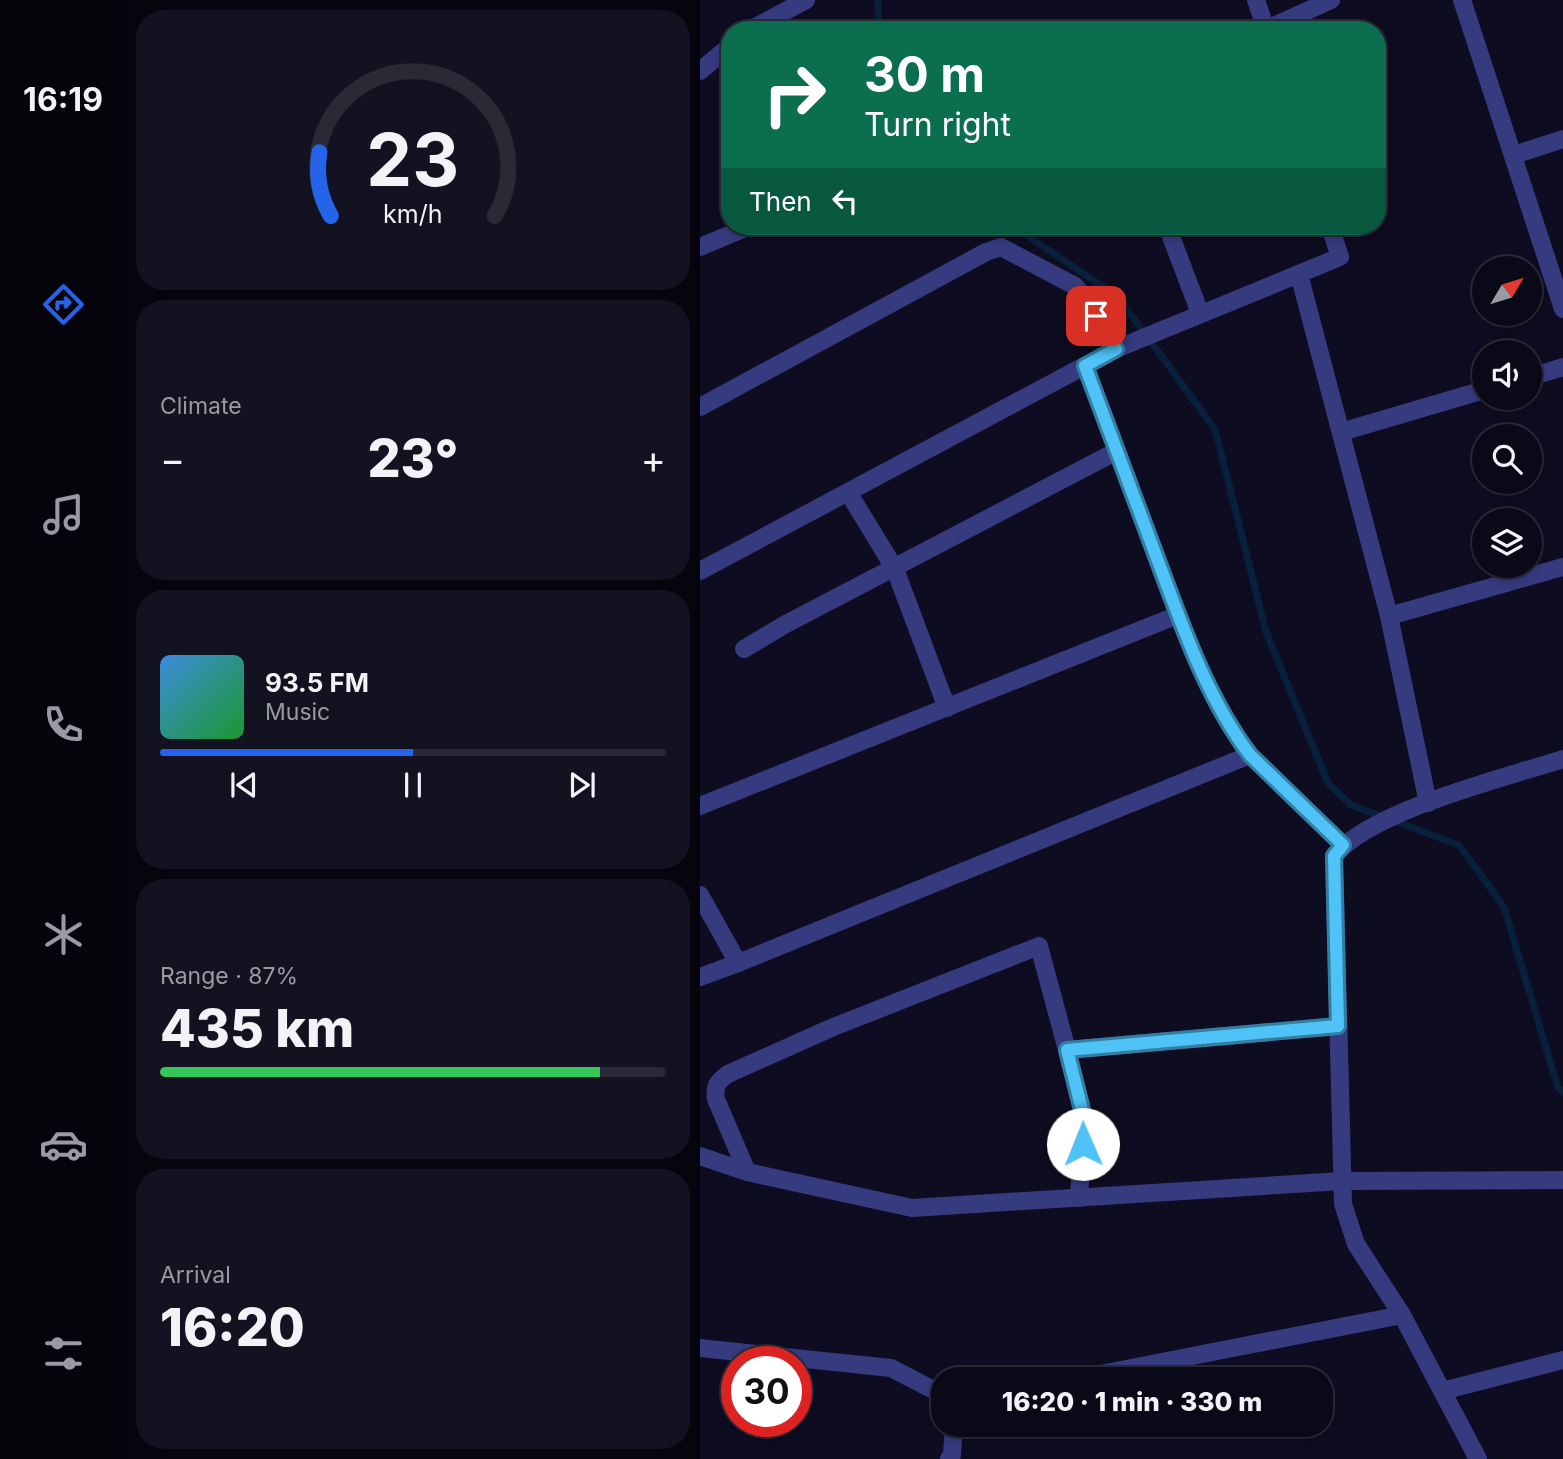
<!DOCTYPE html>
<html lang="en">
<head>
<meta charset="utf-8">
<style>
  body { margin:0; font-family:Inter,sans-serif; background:#131221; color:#f1f3f6; height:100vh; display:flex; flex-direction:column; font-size:26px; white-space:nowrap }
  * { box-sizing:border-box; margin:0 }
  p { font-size:23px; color:#999aa2 }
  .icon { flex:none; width:38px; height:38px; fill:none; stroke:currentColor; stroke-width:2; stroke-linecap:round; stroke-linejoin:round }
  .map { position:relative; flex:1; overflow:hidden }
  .drawer { display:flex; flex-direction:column; gap:10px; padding:10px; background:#06050d; width:574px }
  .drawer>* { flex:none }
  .top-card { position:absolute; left:21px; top:21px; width:665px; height:214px; border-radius:28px; box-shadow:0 4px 10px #0003,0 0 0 2px #2a2a37; background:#0b6e4f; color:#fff; overflow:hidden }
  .needle { width:46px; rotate:52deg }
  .fabs { position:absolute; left:772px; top:256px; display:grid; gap:14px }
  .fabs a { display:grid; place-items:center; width:70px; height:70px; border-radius:50%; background:#0a0918; box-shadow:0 4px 10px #0003,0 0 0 2px #2a2a37; font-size:35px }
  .speed { position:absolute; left:21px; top:1346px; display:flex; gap:14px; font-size:35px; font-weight:700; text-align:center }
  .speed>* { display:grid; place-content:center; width:91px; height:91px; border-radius:50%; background:#0a0918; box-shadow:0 4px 10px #0003,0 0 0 2px #2a2a37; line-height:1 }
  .speed .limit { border:10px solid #d22; background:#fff; color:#111 }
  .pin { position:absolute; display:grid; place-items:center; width:60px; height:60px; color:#fff; margin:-30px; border-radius:14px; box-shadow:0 4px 10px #0006 }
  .me { position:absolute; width:77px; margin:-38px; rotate:359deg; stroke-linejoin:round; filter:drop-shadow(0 0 5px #0008) }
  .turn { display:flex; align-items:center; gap:24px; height:147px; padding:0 28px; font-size:32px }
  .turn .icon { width:91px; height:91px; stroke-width:2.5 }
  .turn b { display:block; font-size:49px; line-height:60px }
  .then { display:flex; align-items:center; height:66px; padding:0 28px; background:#0003; gap:14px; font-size:26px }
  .big { font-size:52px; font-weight:800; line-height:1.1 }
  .drawer .card { flex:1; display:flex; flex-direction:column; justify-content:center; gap:10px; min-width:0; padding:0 24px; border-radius:28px; background:#131221 }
  .drawer .dial { align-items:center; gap:0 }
  .dial svg { height:182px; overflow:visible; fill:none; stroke:#2a2a37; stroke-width:7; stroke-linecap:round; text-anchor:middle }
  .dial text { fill:#f1f3f6; stroke:none }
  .song { display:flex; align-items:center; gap:21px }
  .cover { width:84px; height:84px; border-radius:10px; background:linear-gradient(135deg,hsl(210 70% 55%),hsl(130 70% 35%)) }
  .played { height:7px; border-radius:4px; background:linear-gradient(90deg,#2563eb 50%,#2a2a37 50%) }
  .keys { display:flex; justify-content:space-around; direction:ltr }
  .heat { display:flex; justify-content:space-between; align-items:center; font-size:38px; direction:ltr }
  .charge { height:10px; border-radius:5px; background:linear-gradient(90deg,#34c759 87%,#2a2a37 0) }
  .trip { position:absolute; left:231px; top:1367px; width:402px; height:70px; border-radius:28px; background:#0a0918; box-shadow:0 4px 10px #0003,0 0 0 2px #2a2a37; font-weight:800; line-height:70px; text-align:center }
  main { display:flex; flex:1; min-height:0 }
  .dock { display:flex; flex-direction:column; width:126px; justify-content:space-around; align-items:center; background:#04040a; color:#999aa2 }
  .dock .icon { width:49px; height:49px }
  .dock .on { color:#2563eb }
  .dock b { font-size:32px; color:#f1f3f6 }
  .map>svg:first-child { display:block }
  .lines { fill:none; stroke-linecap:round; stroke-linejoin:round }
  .stream { stroke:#08203c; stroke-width:7 }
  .minor { stroke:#363a7f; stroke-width:18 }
  .route-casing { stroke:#337fa1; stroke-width:18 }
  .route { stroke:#4fc3f7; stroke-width:12 }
</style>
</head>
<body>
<main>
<nav class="dock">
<b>16:19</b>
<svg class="icon on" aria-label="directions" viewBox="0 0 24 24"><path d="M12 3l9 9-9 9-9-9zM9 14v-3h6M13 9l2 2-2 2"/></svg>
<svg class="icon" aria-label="music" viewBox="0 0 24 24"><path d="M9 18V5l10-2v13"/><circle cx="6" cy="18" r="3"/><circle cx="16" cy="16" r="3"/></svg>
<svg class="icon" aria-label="phone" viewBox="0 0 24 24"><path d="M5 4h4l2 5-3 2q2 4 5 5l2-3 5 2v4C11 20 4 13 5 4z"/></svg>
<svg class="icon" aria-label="climate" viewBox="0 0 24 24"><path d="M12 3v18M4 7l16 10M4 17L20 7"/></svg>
<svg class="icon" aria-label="car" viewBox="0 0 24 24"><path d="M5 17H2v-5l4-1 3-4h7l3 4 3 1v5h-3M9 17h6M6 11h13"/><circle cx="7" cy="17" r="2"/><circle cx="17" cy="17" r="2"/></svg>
<svg class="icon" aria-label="filters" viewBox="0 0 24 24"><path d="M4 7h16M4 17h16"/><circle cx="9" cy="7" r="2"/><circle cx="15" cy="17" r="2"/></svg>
</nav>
<section class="drawer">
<div class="card dial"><svg viewBox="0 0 100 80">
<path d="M14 69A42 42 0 1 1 86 69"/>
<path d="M14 69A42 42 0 0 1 9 41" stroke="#2563eb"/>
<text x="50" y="56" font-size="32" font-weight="700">23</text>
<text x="50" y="72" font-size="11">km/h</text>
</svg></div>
<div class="card"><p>Climate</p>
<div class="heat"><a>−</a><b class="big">23°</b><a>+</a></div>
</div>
<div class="card">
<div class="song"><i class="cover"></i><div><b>93.5 FM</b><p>Music</p></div></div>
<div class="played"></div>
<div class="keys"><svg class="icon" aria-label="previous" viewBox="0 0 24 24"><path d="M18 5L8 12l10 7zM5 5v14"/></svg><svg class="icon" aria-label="pause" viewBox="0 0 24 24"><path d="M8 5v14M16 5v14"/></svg><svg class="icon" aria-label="next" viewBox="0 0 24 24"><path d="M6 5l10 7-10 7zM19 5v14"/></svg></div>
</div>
<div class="card"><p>Range · 87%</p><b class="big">435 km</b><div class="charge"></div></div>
<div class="card"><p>Arrival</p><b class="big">16:20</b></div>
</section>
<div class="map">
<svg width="863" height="1459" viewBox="0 0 863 1459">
  <rect width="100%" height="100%" fill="#0e0c20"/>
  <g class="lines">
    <g class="stream">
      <path d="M178 0 179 30"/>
      <path d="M313 226 418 297 515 429 566 632 628 783 651 805 759 845 804 907 858 1088 863 1092"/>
    </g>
    <g class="minor">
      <path d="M556 0 566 30"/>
      <path d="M762 0 863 309"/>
      <path d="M50 30 106 0"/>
      <path d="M565 30 631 0"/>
      <path d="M0 71 30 46"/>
      <path d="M814 155 863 139"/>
      <path d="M467 226 500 313"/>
      <path d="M0 247 50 226"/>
      <path d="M599 274 689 616 728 803"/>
      <path d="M385 366C409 429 433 493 456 556 481 624 506 696 550 755L643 845"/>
      <path d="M830 377 863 367"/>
      <path d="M0 407 286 252 301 247 375 286 386 299 416 349"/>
      <path d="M641 432 784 390"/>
      <path d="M148 492 195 569 247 708"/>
      <path d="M0 571 416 349 640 257 630 226"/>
      <path d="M689 616 863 567"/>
      <path d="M44 649 84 625 417 451"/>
      <path d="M0 806 478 615"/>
      <path d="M0 895 38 963 550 755"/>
      <path d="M0 977 38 963"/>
      <path d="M367 1050 384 1118 379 1198"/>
      <path d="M0 1156 47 1172 212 1208 642 1181 863 1180"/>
      <path d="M47 1172 16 1099C14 1086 17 1082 28 1074L131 1028 339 946 367 1050 638 1026"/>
      <path d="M0 1348 191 1368 243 1395"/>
      <path d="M375 1379 702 1315"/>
      <path d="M742 1391 863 1360"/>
      <path d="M249 1459 252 1455 254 1424"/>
      <path d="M778 1459 702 1315 656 1244 643 1204 634 856C672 810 804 778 863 759"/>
    </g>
  </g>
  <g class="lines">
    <g class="route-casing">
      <path id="route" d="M383 1144 384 1118 367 1050 638 1026 634 856 643 845 550 755C507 698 483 628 458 561 434 496 409 431 385 366L416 349 396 316"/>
    </g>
    <use href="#route" class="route"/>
  </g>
</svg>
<div class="fabs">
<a><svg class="needle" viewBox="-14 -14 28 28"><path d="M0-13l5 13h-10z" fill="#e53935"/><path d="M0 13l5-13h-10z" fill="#999aa2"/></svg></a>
<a><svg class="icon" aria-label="sound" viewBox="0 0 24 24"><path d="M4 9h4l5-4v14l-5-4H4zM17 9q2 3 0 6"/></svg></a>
<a><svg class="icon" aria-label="search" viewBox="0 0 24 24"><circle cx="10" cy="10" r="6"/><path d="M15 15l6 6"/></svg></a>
<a><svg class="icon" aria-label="layers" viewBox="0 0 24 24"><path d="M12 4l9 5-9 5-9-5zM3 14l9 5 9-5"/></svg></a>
</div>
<div class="speed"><div class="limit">30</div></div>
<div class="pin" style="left:396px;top:316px;background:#d93025"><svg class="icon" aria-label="arrive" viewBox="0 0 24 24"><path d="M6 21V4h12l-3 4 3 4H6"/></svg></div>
<svg class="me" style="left:383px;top:1144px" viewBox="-20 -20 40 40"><circle r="19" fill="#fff"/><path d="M0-13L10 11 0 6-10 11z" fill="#4fc3f7"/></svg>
<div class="trip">16:20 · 1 min · 330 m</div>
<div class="top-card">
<div class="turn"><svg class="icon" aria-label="right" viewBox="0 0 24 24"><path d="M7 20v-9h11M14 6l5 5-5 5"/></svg><div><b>30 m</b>Turn right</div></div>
<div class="then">Then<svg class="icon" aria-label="left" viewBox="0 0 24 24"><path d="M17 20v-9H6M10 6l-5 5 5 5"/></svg></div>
</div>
</div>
</main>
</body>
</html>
